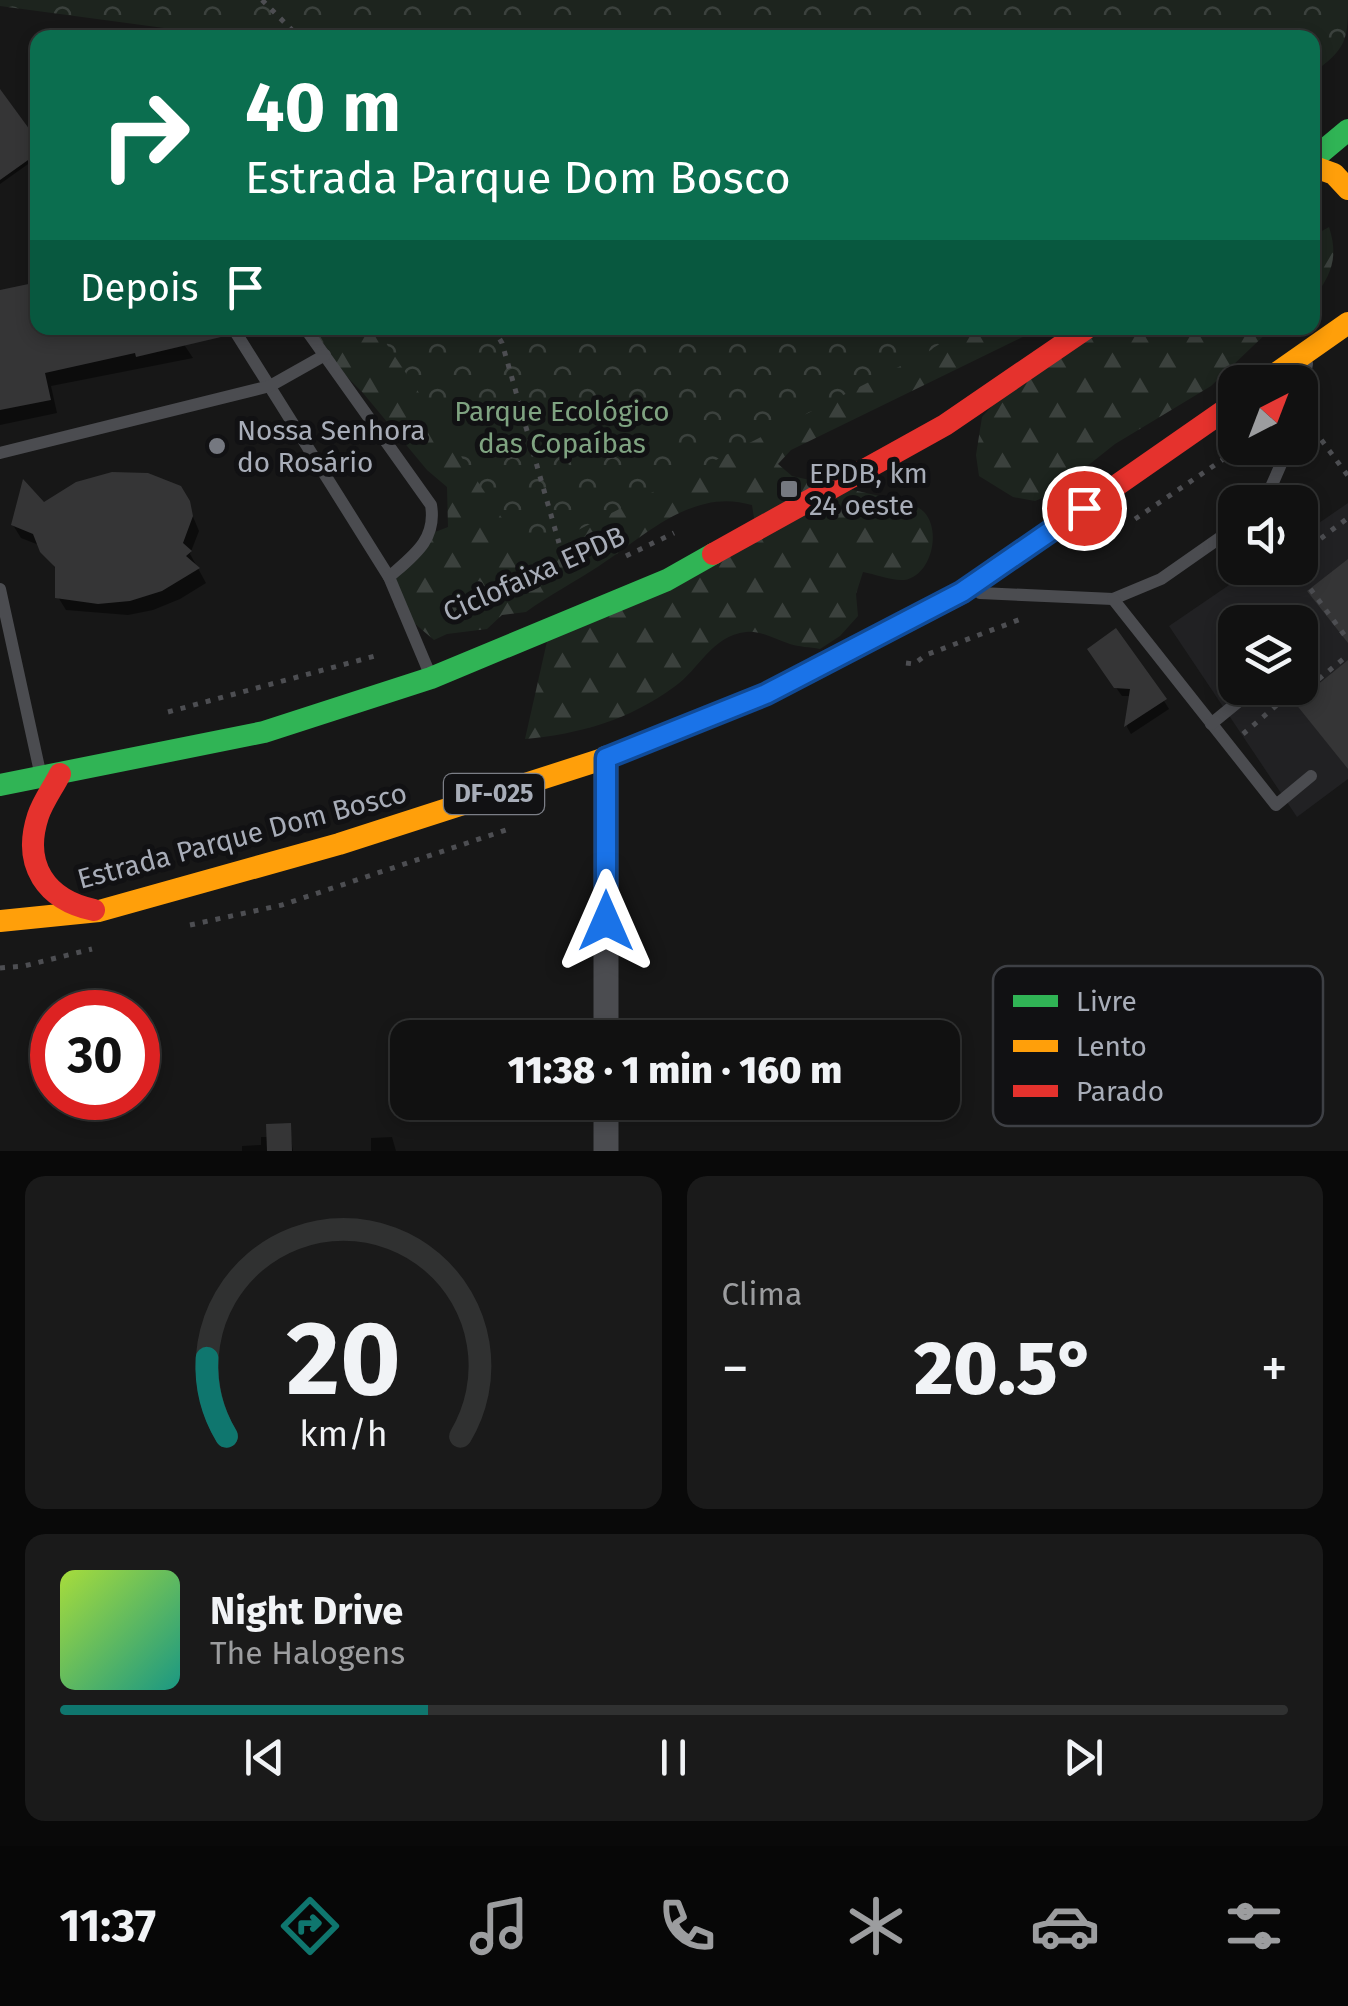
<!DOCTYPE html>
<html lang="pt">
<head>
<meta charset="utf-8">
<style>
  body { margin:0; font-family:"Fira Sans",sans-serif; background:#1a1a1a; color:#f1f3f6; height:100vh; display:flex; flex-direction:column; font-size:38px; white-space:nowrap }
  * { box-sizing:border-box; margin:0 }
  p { font-size:32px; color:#9c9d9f }
  .icon { flex:none; width:55px; height:55px; fill:none; stroke:currentColor; stroke-width:2; stroke-linecap:round; stroke-linejoin:round }
  .map { position:relative; height:1151px; overflow:hidden }
  .sheet { display:flex; flex-direction:column; gap:25px; padding:25px; background:#090909; flex:1 }
  .sheet>* { flex:none }
  .hud { position:absolute; left:30px; top:30px; width:1290px; height:305px; border-radius:20px; box-shadow:0 5px 15px #0003,0 0 0 2px #303131; background:#0b6e4f; color:#fff; overflow:hidden }
  .needle { width:65px; rotate:42deg }
  .buttons { position:absolute; left:1218px; top:365px; display:grid; gap:20px }
  .buttons a { display:grid; place-items:center; width:100px; height:100px; border-radius:20px; background:#111; box-shadow:0 5px 15px #0003,0 0 0 2px #303131; font-size:50px }
  .speed { position:absolute; left:30px; top:990px; display:flex; gap:20px; font-size:50px; font-weight:700; text-align:center }
  .speed>* { display:grid; place-content:center; width:130px; height:130px; border-radius:50%; background:#111; box-shadow:0 5px 15px #0003,0 0 0 2px #303131; line-height:1 }
  .speed .limit { border:15px solid #d22; background:#fff; color:#111 }
  .pin { position:absolute; display:grid; place-items:center; width:85px; height:85px; color:#fff; margin:-42px; border:5px solid #fff; border-radius:50%; box-shadow:0 2px 10px #0007 }
  .me { position:absolute; width:110px; margin:-55px; rotate:0deg; stroke-linejoin:round; filter:drop-shadow(0 0 8px #0008) }
  .turn { display:flex; align-items:center; gap:35px; height:210px; padding:0 50px; font-size:45px }
  .turn .icon { width:130px; height:130px; stroke-width:2.5 }
  .turn b { display:block; font-size:70px; line-height:85px }
  .then { display:flex; align-items:center; height:95px; padding:0 50px; background:#0003; gap:20px; font-size:38px }
  .big { font-size:75px; font-weight:800; line-height:1.1 }
  .sheet .card { flex:1; display:flex; flex-direction:column; justify-content:center; gap:15px; min-width:0; padding:0 35px; border-radius:20px; background:#1a1a1a }
  .sheet .dial { align-items:center; gap:0 }
  .dial svg { height:260px; overflow:visible; fill:none; stroke:#303131; stroke-width:7; stroke-linecap:round; text-anchor:middle }
  .dial text { fill:#f1f3f6; stroke:none }
  .song { display:flex; align-items:center; gap:30px }
  .cover { width:120px; height:120px; border-radius:15px; background:linear-gradient(135deg,hsl(80 70% 55%),hsl(170 70% 35%)) }
  .played { height:10px; border-radius:5px; background:linear-gradient(90deg,#0f766e 30%,#303131 30%) }
  .keys { display:flex; justify-content:space-around; direction:ltr }
  .heat { display:flex; justify-content:space-between; align-items:center; font-size:55px; direction:ltr }
  .sheet .tiles { flex:1; display:grid; gap:25px; grid-template-columns:1fr 1fr }
  .card:last-child { grid-column:span 2 }
  .trip { position:absolute; left:390px; top:1020px; width:570px; height:100px; border-radius:20px; background:#111; box-shadow:0 5px 15px #0003,0 0 0 2px #303131; font-weight:800; line-height:100px; text-align:center }
  .tab-bar { display:flex; height:160px; justify-content:space-around; align-items:center; background:#070707; color:#9c9d9f }
  .tab-bar .icon { width:70px; height:70px }
  .tab-bar .active { color:#0f766e }
  .tab-bar b { font-size:45px; color:#f1f3f6 }
  .map>svg:first-child { display:block }
  .built { fill:#212123; fill-rule:evenodd }
  .forest { fill:url(#forest-firs) }
  .park { fill:url(#park-crowns) }
  .shadow { fill:#0007 }
  .building { fill:#353536 }
  .lines { fill:none; stroke-linecap:round; stroke-linejoin:round }
  .path { stroke:#4d4e52; stroke-width:5; stroke-dasharray:5 8; stroke-linecap:butt }
  .lane { stroke:#4b4c50; stroke-width:12 }
  .street { stroke:#4b4c50; stroke-width:25 }
  .fast { stroke:#30b455; stroke-width:22 }
  .slow { stroke:#ff9f0a; stroke-width:22 }
  .jam { stroke:#e5322d; stroke-width:22 }
  .route-casing { stroke:#114b97; stroke-width:25 }
  .route { stroke:#1a73e8; stroke-width:18 }
  .poi-dot { fill:#757880; stroke:#111113; stroke-width:4 }
  .labels { text-anchor:middle; dominant-baseline:central; stroke-width:10; stroke-linejoin:round; paint-order:stroke }
  .shield { fill:#111113; stroke:#7b7e86; stroke-width:2.5 }
  .shield-label { font-size:25px; font-weight:bold; fill:#a8adb8 }
  .park-label { font-size:28px; fill:#7fa381; stroke:#111113 }
  .poi-label { font-size:28px; fill:#a8adb8; stroke:#111113; text-anchor:start }
  .street-label { font-size:28px; fill:#a8adb8; stroke:#111113 }
  .key { fill:#111113; stroke:#3e4045; stroke-width:2.5 }
  .key-label { font-size:28px; fill:#a8adb8 }
</style>
</head>
<body>
<div class="map">
<svg width="1348" height="1151" viewBox="0 0 1348 1151">
  <defs>
    <pattern id="forest-firs" width="22" height="20" patternUnits="userSpaceOnUse" patternTransform="scale(2.5)"><rect width="22" height="20" fill="#1d241e"/><path d="M5 1l3.5 6h-7zM16 11l3.5 6h-7z" fill="#3b413d"/></pattern>
    <pattern id="park-crowns" width="20" height="18" patternUnits="userSpaceOnUse" patternTransform="scale(2.5)"><rect width="20" height="18" fill="#1d241e"/><path d="M2 6a3 3 0 1 1 6 0M12 15a3 3 0 1 1 6 0" fill="none" stroke="#3b413d"/></pattern>
  </defs>
  <rect width="100%" height="100%" fill="#171717"/>
  <path class="built" d="M1348 503V779L1297 817 1169 626 1254 568H1300V536ZM1235 622H1300V688H1235Z"/>
  <g class="forest">
    <path d="M1329 227C1339 258 1331 275 1313 299V236Z"/>
    <path d="M314 328H1041L791 450 778 464 792 476 910 503C915 506 920 508 924 512 942 531 931 576 904 580 892 581 875 574 863 572L856 594 858 616 840 636 820 649C810 647 799 647 790 644 776 640 761 630 746 632 711 636 700 669 674 687 629 720 580 734 525 739L548 637 755 524 752 505C693 487 645 536 599 566 575 582 549 595 526 612L502 615 487 629 447 634 434 640 394 606 398 596 389 577 430 534 448 527 447 487 427 470 363 393 325 355Z"/>
    <path d="M1062 328H1272L1211 386 1115 444 1052 494 1035 501 1013 497 979 476 976 455 982 417Z"/>
  </g>
  <g class="park">
    <path d="M0 0H1348C1348 40 1347 48 1313 73L1312 38H184L179 30 0 6Z"/>
    <path d="M376 328H962L928 352 527 556Z"/>
  </g>
  <g class="shadow">
    <path d="M0 96 38 145V157L0 184Z"/>
    <path d="M0 292 38 328H173L193 358 51 386 57 413 0 425Z"/>
    <path d="M183 493 199 531 190 554 206 583 180 599 153 610 128 615 66 610 58 597V572L39 545 21 538 13 525 43 505Z"/>
    <path d="M1095 658 1164 701 1169 709 1131 734 1127 727 1131 696H1122Z"/>
    <path d="M289 1126 293 1151H242V1146L261 1145V1137H269Z"/>
    <path d="M392 1137 396 1151H371V1138Z"/>
  </g>
  <g class="building">
    <path d="M0 89 38 141V153L0 180Z"/>
    <path d="M38 282V328H220L221 337 136 357 135 353 45 373 51 400 0 410V290Z"/>
    <path d="M112 472 148 473 181 486 190 501 193 516 183 543 192 551 186 556 200 568 162 591 130 601 98 604 55 598V567L40 552 33 534 11 525 23 479 44 502 76 482Z"/>
    <path d="M1348 559V643L1307 591Z"/>
    <path d="M1116 628 1167 699 1124 727 1130 689 1114 688 1087 649Z"/>
    <path d="M1348 660V769L1295 703Z"/>
    <path d="M291 1123 292 1151H267L266 1124Z"/>
  </g>
  <g class="lines">
    <g class="path">
      <path d="M262 0 300 38"/>
      <path d="M493 328 502 343 559 543"/>
      <path d="M1306 419 1348 476"/>
      <path d="M1135 519 1240 448"/>
      <path d="M1300 554 1348 518"/>
      <path d="M626 556 674 533"/>
      <path d="M1295 568 1348 640"/>
      <path d="M906 663 914 664 926 655 1021 619 1022 614"/>
      <path d="M1281 688 1288 696"/>
      <path d="M1299 688 1303 692 1348 655"/>
      <path d="M168 712 375 656"/>
      <path d="M1243 734 1297 688"/>
      <path d="M190 925 282 905 509 829"/>
      <path d="M0 968 24 966 92 949"/>
    </g>
    <g class="lane">
      <path d="M233 328 389 577 429 672"/>
      <path d="M305 328 431 505C437 540 413 556 389 577"/>
      <path d="M1300 401 1307 364"/>
      <path d="M0 453 270 386 325 355"/>
      <path d="M1255 502 1271 487 1288 448"/>
      <path d="M0 589 40 772"/>
      <path d="M980 593 1113 599 1161 579 1221 537 1235 523"/>
      <path d="M1113 599 1276 805 1311 776"/>
      <path d="M1211 724 1255 688"/>
    </g>
    <g class="street">
      <path d="M606 758V1038"/>
      <path d="M606 1102V1151"/>
    </g>
    <g class="fast">
      <path d="M1312 160 1348 130"/>
      <path d="M0 785 264 732 431 678 667 580 713 554"/>
    </g>
    <g class="slow">
      <path d="M1312 166 1334 174 1348 189"/>
      <path d="M1264 382 1348 323"/>
      <path d="M0 921 99 911 339 844 606 758 655 739"/>
    </g>
    <g class="jam">
      <path d="M713 554 945 425 1087 328"/>
      <path d="M655 739 766 694 962 593 1235 403"/>
      <path d="M60 774C53 788 43 801 38 816 22 865 46 900 94 910"/>
    </g>
  </g>
  <g class="lines">
    <g class="route-casing">
      <path id="route" d="M606 921V758L766 694 962 592 1084 508"/>
    </g>
    <use href="#route" class="route"/>
  </g>
  <g class="poi-dot">
    <circle cx="217" cy="446" r="10"/>
    <rect x="779" y="479" width="20" height="20" rx="5"/>
  </g>
  <g class="labels">
    <rect class="shield" x="444" y="774" width="100" height="40" rx="8"/>
    <g class="shield-label">
      <text x="494" y="794">DF-025</text>
    </g>
    <g class="park-label">
      <text x="562" y="411">Parque Ecológico<tspan x="562" dy="32">das Copaíbas</tspan></text>
    </g>
    <g class="poi-label">
      <text x="237" y="430">Nossa Senhora<tspan x="237" dy="32">do Rosário</tspan></text>
      <text x="809" y="473">EPDB, km<tspan x="809" dy="32">24 oeste</tspan></text>
    </g>
    <g class="street-label">
      <text transform="translate(534 574) rotate(-24)">Ciclofaixa EPDB</text>
      <text transform="translate(242 836) rotate(-15)">Estrada Parque Dom Bosco</text>
    </g>
  </g>
  <rect x="993" y="966" width="330" height="160" rx="15" class="key"/>
  <rect x="1013" y="995" width="45" height="12" fill="#30b455"/>
  <rect x="1013" y="1040" width="45" height="12" fill="#ff9f0a"/>
  <rect x="1013" y="1085" width="45" height="12" fill="#e5322d"/>
  <g class="key-label">
    <text x="1076" y="1011">Livre</text>
    <text x="1076" y="1056">Lento</text>
    <text x="1076" y="1101">Parado</text>
  </g>
</svg>
<div class="buttons">
<a><svg class="needle" viewBox="-14 -14 28 28"><path d="M0-13l5 13h-10z" fill="#e53935"/><path d="M0 13l5-13h-10z" fill="#9c9d9f"/></svg></a>
<a><svg class="icon" aria-label="sound" viewBox="0 0 24 24"><path d="M4 9h4l5-4v14l-5-4H4zM17 9q2 3 0 6"/></svg></a>
<a><svg class="icon" aria-label="layers" viewBox="0 0 24 24"><path d="M12 4l9 5-9 5-9-5zM3 14l9 5 9-5"/></svg></a>
</div>
<div class="speed"><div class="limit">30</div></div>
<div class="pin" style="left:1084px;top:508px;background:#d93025"><svg class="icon" aria-label="arrive" viewBox="0 0 24 24"><path d="M6 21V4h12l-3 4 3 4H6"/></svg></div>
<svg class="me" style="left:606px;top:921px" viewBox="-20 -20 40 40"><path d="M0-17L14 15 0 8-14 15z" fill="#1a73e8" stroke="#fff" stroke-width="4"/></svg>
<div class="trip">11:38 · 1 min · 160 m</div>
<div class="hud">
<div class="turn"><svg class="icon" aria-label="right" viewBox="0 0 24 24"><path d="M7 20v-9h11M14 6l5 5-5 5"/></svg><div><b>40 m</b>Estrada Parque Dom Bosco</div></div>
<div class="then">Depois<svg class="icon" aria-label="arrive" viewBox="0 0 24 24"><path d="M6 21V4h12l-3 4 3 4H6"/></svg></div>
</div>
</div>
<section class="sheet">
<div class="tiles">
<div class="card dial"><svg viewBox="0 0 100 80">
<path d="M14 69A42 42 0 1 1 86 69"/>
<path d="M14 69A42 42 0 0 1 8 45" stroke="#0f766e"/>
<text x="50" y="56" font-size="32" font-weight="700">20</text>
<text x="50" y="72" font-size="11">km/h</text>
</svg></div>
<div class="card"><p>Clima</p>
<div class="heat"><a>−</a><b class="big">20.5°</b><a>+</a></div>
</div>
<div class="card">
<div class="song"><i class="cover"></i><div><b>Night Drive</b><p>The Halogens</p></div></div>
<div class="played"></div>
<div class="keys"><svg class="icon" aria-label="previous" viewBox="0 0 24 24"><path d="M18 5L8 12l10 7zM5 5v14"/></svg><svg class="icon" aria-label="pause" viewBox="0 0 24 24"><path d="M8 5v14M16 5v14"/></svg><svg class="icon" aria-label="next" viewBox="0 0 24 24"><path d="M6 5l10 7-10 7zM19 5v14"/></svg></div>
</div>
</div>
</section>
<nav class="tab-bar">
<b>11:37</b>
<svg class="icon active" aria-label="directions" viewBox="0 0 24 24"><path d="M12 3l9 9-9 9-9-9zM9 14v-3h6M13 9l2 2-2 2"/></svg>
<svg class="icon" aria-label="music" viewBox="0 0 24 24"><path d="M9 18V5l10-2v13"/><circle cx="6" cy="18" r="3"/><circle cx="16" cy="16" r="3"/></svg>
<svg class="icon" aria-label="phone" viewBox="0 0 24 24"><path d="M5 4h4l2 5-3 2q2 4 5 5l2-3 5 2v4C11 20 4 13 5 4z"/></svg>
<svg class="icon" aria-label="climate" viewBox="0 0 24 24"><path d="M12 3v18M4 7l16 10M4 17L20 7"/></svg>
<svg class="icon" aria-label="car" viewBox="0 0 24 24"><path d="M5 17H2v-5l4-1 3-4h7l3 4 3 1v5h-3M9 17h6M6 11h13"/><circle cx="7" cy="17" r="2"/><circle cx="17" cy="17" r="2"/></svg>
<svg class="icon" aria-label="filters" viewBox="0 0 24 24"><path d="M4 7h16M4 17h16"/><circle cx="9" cy="7" r="2"/><circle cx="15" cy="17" r="2"/></svg>
</nav>
</body>
</html>
